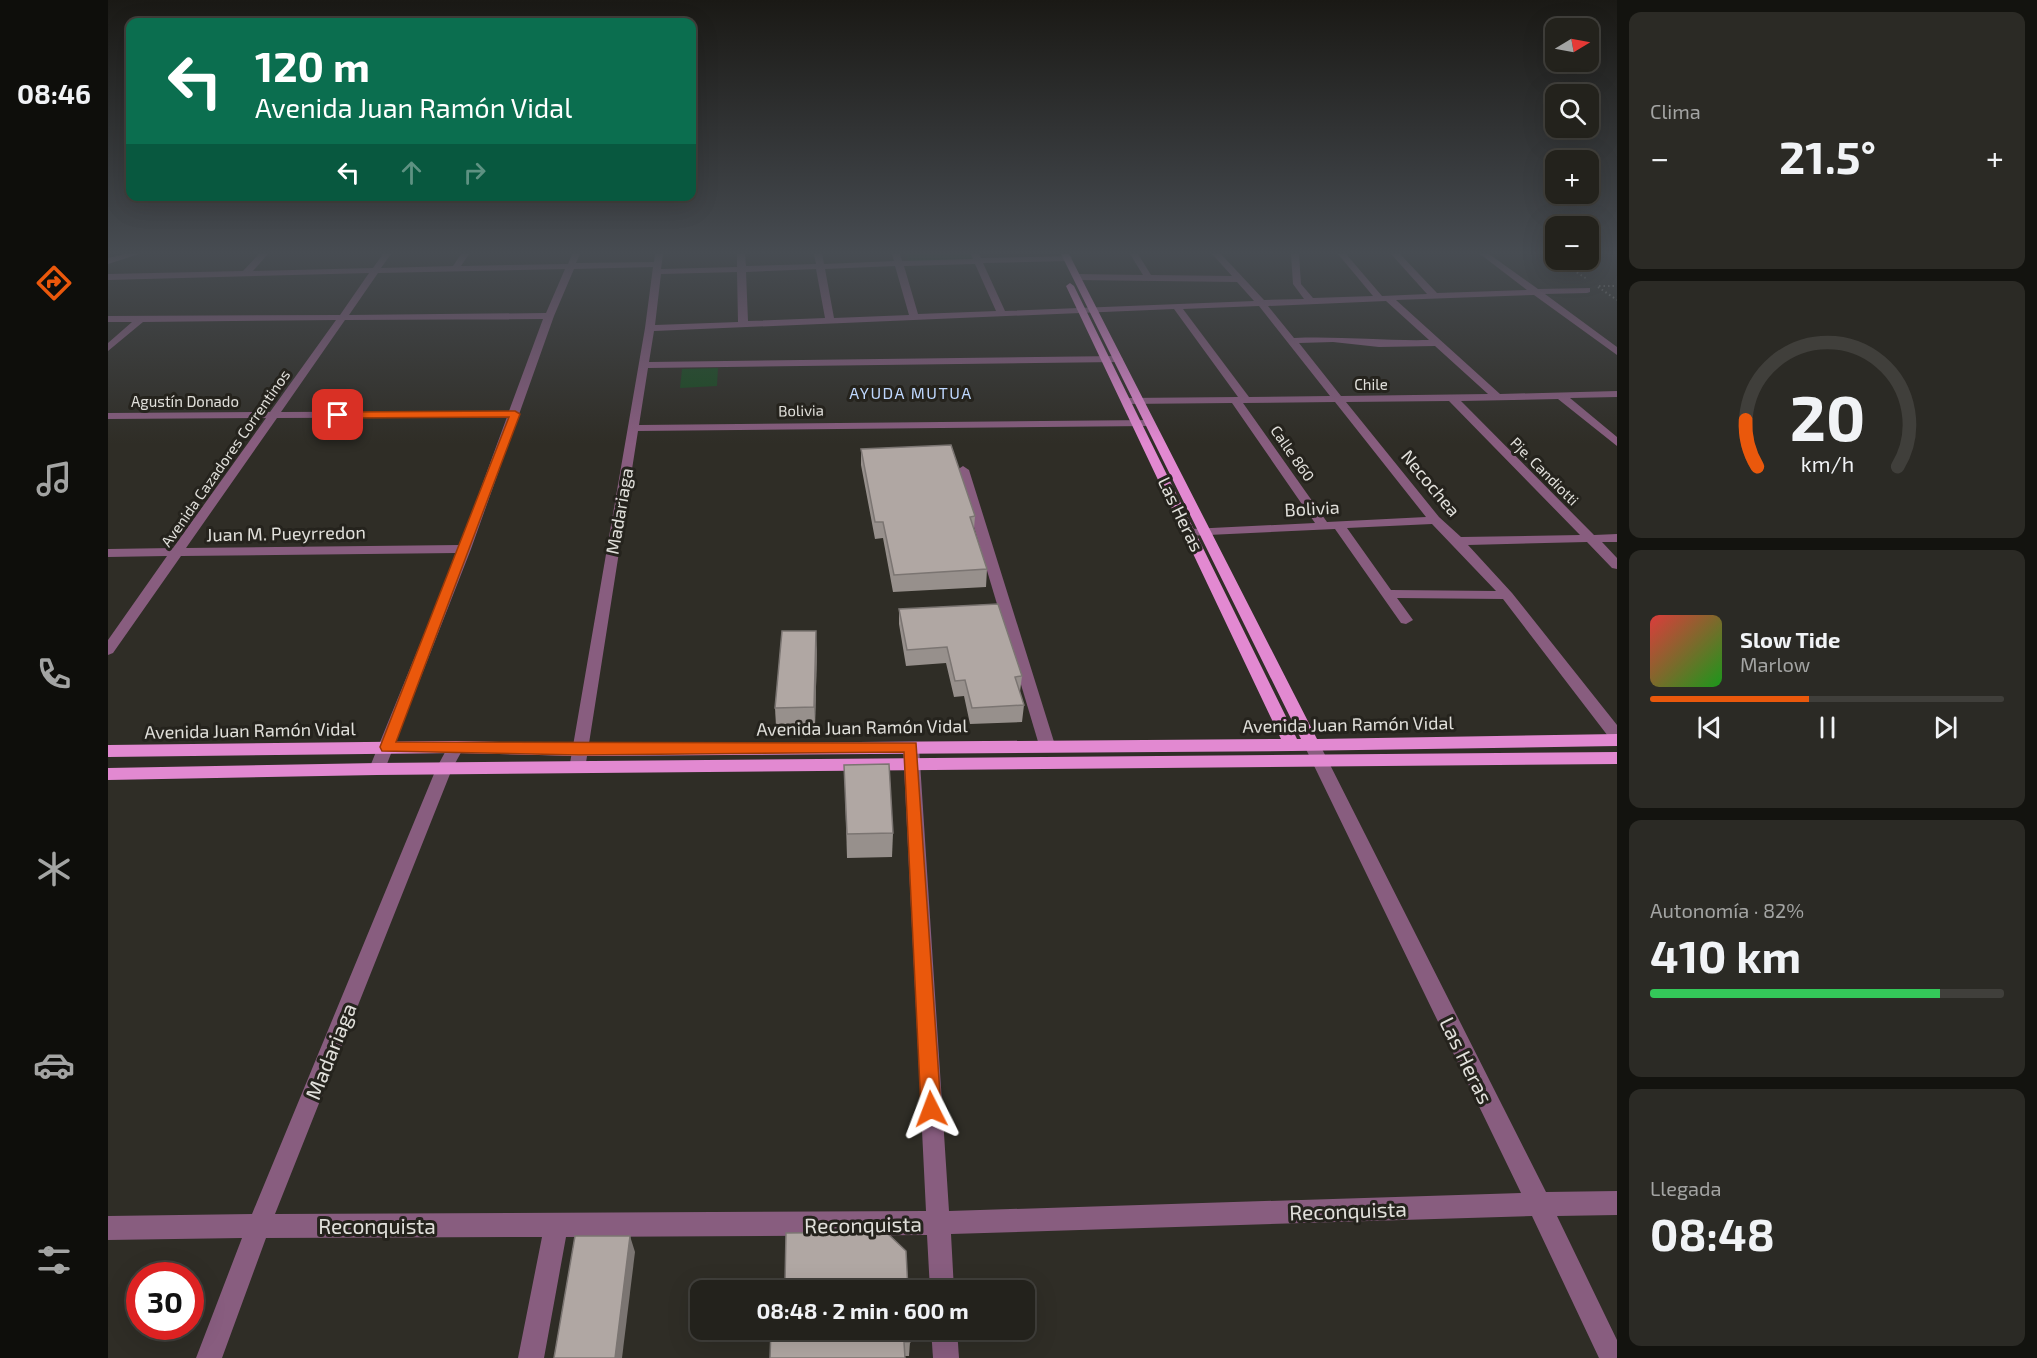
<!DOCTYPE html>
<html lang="es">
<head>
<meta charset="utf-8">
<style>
  body { margin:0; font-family:"Exo 2",sans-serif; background:#2b2a25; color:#f1f3f6; height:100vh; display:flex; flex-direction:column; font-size:22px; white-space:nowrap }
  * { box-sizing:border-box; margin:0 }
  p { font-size:20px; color:#a3a4a3 }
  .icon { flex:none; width:33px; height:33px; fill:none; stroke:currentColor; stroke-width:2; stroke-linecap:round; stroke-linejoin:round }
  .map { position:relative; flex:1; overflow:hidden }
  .sheet { display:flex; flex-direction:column; gap:12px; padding:12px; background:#13130f; width:420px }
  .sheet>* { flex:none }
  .top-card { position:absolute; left:18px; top:18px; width:570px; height:183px; border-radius:12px; box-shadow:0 6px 24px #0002,0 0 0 2px #403f3b; background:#0b6e4f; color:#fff; overflow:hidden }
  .needle { width:39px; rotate:80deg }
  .controls { position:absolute; left:1437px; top:18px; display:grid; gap:12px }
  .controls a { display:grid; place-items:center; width:54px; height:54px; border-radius:12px; background:#23221c; box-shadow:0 6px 24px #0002,0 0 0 2px #403f3b; font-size:30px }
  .speed { position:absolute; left:18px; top:1262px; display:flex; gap:12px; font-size:30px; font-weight:700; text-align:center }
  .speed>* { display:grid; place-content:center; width:78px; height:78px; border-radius:50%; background:#23221c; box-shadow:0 6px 24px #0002,0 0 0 2px #403f3b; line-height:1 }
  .speed .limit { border:9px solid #d22; background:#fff; color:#111 }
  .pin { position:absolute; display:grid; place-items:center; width:51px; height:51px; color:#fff; margin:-26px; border-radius:12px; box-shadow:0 3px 9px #0006 }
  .me { position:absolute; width:66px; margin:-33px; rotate:357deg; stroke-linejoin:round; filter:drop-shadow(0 0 4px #0008) }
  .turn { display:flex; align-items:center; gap:21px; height:126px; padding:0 30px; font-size:27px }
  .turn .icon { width:78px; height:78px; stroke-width:2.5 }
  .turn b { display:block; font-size:42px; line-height:51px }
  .lanes { display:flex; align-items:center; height:57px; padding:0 30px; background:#0003; justify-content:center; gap:30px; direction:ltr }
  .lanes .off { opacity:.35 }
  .big { font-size:45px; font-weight:700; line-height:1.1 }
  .sheet .tile { flex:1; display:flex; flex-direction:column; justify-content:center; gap:9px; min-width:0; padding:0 21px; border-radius:12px; background:#2b2a25 }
  .sheet .dial { align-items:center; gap:0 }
  .dial svg { height:156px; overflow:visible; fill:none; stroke:#403f3b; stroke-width:7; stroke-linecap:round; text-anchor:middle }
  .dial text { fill:#f1f3f6; stroke:none }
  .song { display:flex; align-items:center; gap:18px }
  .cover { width:72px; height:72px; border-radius:9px; background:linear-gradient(135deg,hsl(0 70% 55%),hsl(120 70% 35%)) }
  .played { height:6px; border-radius:3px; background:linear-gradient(90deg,#ea580c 45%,#403f3b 45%) }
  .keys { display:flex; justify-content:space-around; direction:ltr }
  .heat { display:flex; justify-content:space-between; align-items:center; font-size:33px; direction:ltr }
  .charge { height:9px; border-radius:4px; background:linear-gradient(90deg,#34c759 82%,#403f3b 0) }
  .trip { position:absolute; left:582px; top:1280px; width:345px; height:60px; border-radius:12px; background:#23221c; box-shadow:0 6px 24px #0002,0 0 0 2px #403f3b; font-weight:700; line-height:60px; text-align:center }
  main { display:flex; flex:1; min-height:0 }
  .tabs { display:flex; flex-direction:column; width:108px; justify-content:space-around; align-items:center; background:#0e0e0b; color:#a3a4a3 }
  .tabs .icon { width:42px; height:42px }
  .tabs .on { color:#ea580c }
  .tabs b { font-size:27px; color:#f1f3f6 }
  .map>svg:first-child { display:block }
  .green { fill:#194a20 }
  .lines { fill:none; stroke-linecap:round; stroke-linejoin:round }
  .path { stroke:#888781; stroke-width:2; stroke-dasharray:1.5 3; stroke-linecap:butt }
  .minor { fill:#885d7f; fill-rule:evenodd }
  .major { fill:#e289d1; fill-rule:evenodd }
  .wall { fill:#97908c }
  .shaded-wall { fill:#7b7572 }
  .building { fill:#b0a7a3; stroke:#7b7572; stroke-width:1.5 }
  .route { fill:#ea580c; stroke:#983908; stroke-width:1.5 }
  .labels { text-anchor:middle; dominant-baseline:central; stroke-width:6; stroke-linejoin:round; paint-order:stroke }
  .far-street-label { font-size:15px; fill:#e1e0db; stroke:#25231d }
  .far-neighbourhood-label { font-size:16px; letter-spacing:1.5px; fill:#bed7fe; stroke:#25231d }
  .street-label { font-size:18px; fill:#e1e0db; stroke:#25231d }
  .near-street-label { font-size:21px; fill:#e1e0db; stroke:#25231d }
</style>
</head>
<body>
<main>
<nav class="tabs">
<b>08:46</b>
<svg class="icon on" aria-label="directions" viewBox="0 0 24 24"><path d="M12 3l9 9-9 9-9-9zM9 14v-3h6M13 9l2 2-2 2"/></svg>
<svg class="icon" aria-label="music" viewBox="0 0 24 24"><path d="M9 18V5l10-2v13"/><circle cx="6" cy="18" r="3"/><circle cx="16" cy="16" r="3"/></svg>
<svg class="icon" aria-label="phone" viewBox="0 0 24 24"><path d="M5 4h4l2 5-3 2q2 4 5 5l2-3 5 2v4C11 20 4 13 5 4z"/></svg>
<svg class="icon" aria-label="climate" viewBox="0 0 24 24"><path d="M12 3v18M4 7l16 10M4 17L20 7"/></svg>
<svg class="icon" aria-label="car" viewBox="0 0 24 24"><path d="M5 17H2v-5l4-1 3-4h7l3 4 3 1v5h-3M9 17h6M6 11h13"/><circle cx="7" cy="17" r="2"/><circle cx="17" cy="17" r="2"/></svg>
<svg class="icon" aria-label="filters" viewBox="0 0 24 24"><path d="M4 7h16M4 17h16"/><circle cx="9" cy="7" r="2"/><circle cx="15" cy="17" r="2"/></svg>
</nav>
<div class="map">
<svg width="1509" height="1358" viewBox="0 0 1509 1358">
  <rect width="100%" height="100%" fill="#2f2d26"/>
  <g class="green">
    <path d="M798 254H863L866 261 801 262Z"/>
    <path d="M610 368 609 386 572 388 574 369Z"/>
  </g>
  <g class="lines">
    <g class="path">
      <path d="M1442 254 1448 258"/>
      <path d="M1450 260 1479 279"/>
      <path d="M1491 286H1509"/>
      <path d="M1490 287 1509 300"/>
    </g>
    <g class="minor">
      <path d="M17 254H31L0 264V258Z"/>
      <path d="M151 254H160L145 271 265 268 275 254H283L273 268 345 266 353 254H361L353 266 460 264 464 254H472L468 263 546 262 547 254H555L553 269 629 267V254H637L638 266 708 264 706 254H714L716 264 786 261 784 254H792L794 261 865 259 863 254H871L873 258 963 256 964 258 960 261 875 263 897 311 1146 301 1129 282 969 280 965 277 969 274 1035 275 1022 254H1030L1043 275 1124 276 1104 254H1113L1156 300 1196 299 1185 284 1183 254H1191L1193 284 1205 298 1265 296 1230 254H1238L1274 296 1319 294 1283 254H1292L1329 293 1419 290 1372 254H1381L1430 289 1482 288V292L1479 293 1437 294 1509 347V355L1426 295 1288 300 1392 394 1509 391V397L1462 398 1509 437V446L1450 399 1353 401 1486 535 1509 534V542H1494L1509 558V569L1504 568 1479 542 1360 545 1404 593 1509 725V742L1503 740 1395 599 1289 598 1305 620 1298 624 1293 623 1227 529 1079 536V530L1083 529 1207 523 1124 403 1018 404 1013 401 1018 398 1130 397 1066 309 546 331 541 362 1010 356 1015 359 1010 362 540 368 531 425 1041 420 1046 423 1041 426 530 431 477 769 475 773H463L461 769 537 328 545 267 466 269 446 316 363 549 277 769 275 773H263L261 769 349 553 73 556 5 653 0 655V640L59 556 0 557V549L65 548 158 418 0 419V413L162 412 228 320 35 322 0 351V343L24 322H0V316L232 315 261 273 0 280V274L135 271ZM867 264 888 311 810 314 796 266ZM787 266 801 315 726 318 717 269ZM457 269 438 313 241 315 270 273ZM708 269 717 318 640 321 638 272ZM629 272 630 322 547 325 553 274ZM1278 301 1321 340C1276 341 1231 336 1186 338L1160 306ZM1151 306 1222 396 1141 397 1075 309ZM435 319 401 411 173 412 237 320ZM1225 342 1271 347 1327 346 1380 394 1233 396 1191 343ZM1341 401 1472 535 1353 537 1331 517 1238 402ZM1227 402 1318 517 1219 522 1135 403ZM399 417 352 545 78 548 169 418ZM1324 524 1388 591 1283 590 1239 528Z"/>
      <path d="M855 466 861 470 947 745 945 749H933L931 745 849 470Z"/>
      <path d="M1203 737 1209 739 1211 743 1438 1192 1509 1191V1215L1449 1216 1509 1340V1358H1491L1424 1216 843 1234 846 1290H822L819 1235 458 1237 436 1358H410L434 1237 158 1238 114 1358H88L134 1238 0 1240V1216L144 1214 328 769 342 743H354L356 747 344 769 167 1214 818 1211 795 747 797 743H809L811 747 841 1211 1413 1193 1195 743 1197 739Z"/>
      <path d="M823 1329H849L851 1358H825Z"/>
    </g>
    <g class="major">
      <path d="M953 254H961L1209 739 1509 734V746L1184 751 471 756 348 753 0 757V745L348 741 471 744 1173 739 958 286 962 283 966 286 1189 739H1193Z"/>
      <path d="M1509 752V764L269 775 0 780V768L269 763Z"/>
    </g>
  </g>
  <g class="wall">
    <path d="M753 449 867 516 866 529 879 569 878 587 785 592 775 538 767 539 753 465Z"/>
    <path d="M791 609 914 676 912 692 916 705 914 722 862 724 856 696 846 697 838 663 798 666 791 624Z"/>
    <path d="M709 649 707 725 668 726 667 708Z"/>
    <path d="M737 789 785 833 784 857 739 858Z"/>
    <path d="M663 1329 802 1342 801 1356H797Z"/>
  </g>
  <g class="shaded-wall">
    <path d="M708 631 709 649 707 725 706 707Z"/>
    <path d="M522 1236 527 1252 514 1358H507Z"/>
  </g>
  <g class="building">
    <path d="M843 445 867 516 862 517 879 569 786 575 775 522H767L753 449Z"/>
    <path d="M890 604 914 676 907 677 916 705 864 708 857 680 847 681 839 647 799 650 791 609Z"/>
    <path d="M674 631H708L706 707 667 708Z"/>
    <path d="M781 764 785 833 739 834 736 765Z"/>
    <path d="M778 1232 798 1251 800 1290H665L666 1284 677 1283 678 1233Z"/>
    <path d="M467 1236H522L507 1358H446Z"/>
    <path d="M663 1329H802V1342H796L797 1358H662Z"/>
  </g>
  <linearGradient id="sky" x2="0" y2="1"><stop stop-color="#1a1915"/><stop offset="0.57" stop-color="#474c52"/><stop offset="1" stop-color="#474c52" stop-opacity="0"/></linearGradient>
  <rect width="1509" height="444" fill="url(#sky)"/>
  <path class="route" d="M407 411 412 414 288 742 808 743 833 1109 830 1115 823 1118 816 1115 813 1109 796 752 471 755 274 751 272 747 401 417 230 418 225 415 230 412Z"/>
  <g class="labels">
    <g class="far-street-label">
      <text x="1263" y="384">Chile</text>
      <text x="77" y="401">Agustín Donado</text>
      <text transform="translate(693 410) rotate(-1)">Bolivia</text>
      <text transform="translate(1185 453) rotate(55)">Calle 860</text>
      <text transform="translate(117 458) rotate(-55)">Avenida Cazadores Correntinos</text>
      <text transform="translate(1437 471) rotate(45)">Pje. Candiotti</text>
    </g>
    <g class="far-neighbourhood-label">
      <text x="803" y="392">AYUDA MUTUA</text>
    </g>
    <g class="street-label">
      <text transform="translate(1323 483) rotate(50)">Necochea</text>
      <text transform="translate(1204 508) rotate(-3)">Bolivia</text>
      <text transform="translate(511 511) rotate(-80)">Madariaga</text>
      <text transform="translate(1073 514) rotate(64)">Las Heras</text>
      <text transform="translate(178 533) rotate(-1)">Juan M. Pueyrredon</text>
      <text transform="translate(1240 724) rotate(-1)">Avenida Juan Ramón Vidal</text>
      <text transform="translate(754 727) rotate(-1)">Avenida Juan Ramón Vidal</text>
      <text transform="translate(142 730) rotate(-1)">Avenida Juan Ramón Vidal</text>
    </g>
    <g class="near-street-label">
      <text transform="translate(222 1051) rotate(-68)">Madariaga</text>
      <text transform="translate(1359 1060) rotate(64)">Las Heras</text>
      <text transform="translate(1240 1210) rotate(-2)">Reconquista</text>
      <text transform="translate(755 1224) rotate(-1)">Reconquista</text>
      <text x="269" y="1225">Reconquista</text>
    </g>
  </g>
</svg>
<div class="controls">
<a><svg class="needle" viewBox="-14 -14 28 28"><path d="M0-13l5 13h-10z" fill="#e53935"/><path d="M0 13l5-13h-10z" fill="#a3a4a3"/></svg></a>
<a><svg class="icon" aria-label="search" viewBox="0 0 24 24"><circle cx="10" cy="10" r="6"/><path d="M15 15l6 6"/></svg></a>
<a>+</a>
<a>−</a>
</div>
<div class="speed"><div class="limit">30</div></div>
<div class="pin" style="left:230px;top:415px;background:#d93025"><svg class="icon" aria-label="arrive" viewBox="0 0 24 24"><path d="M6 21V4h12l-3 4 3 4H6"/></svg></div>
<svg class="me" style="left:823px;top:1109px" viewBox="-20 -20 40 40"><path d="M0-17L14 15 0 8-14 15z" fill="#ea580c" stroke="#fff" stroke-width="4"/></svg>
<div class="trip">08:48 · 2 min · 600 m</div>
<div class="top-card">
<div class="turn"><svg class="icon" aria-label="left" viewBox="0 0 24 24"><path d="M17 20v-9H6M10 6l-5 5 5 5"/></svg><div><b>120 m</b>Avenida Juan Ramón Vidal</div></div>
<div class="lanes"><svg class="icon" aria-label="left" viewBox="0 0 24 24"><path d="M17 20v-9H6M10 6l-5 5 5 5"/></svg><svg class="icon off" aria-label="ahead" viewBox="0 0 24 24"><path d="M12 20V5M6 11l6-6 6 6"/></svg><svg class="icon off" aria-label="right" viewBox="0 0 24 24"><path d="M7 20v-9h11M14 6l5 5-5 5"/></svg></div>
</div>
</div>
<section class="sheet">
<div class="tile"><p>Clima</p>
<div class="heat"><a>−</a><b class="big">21.5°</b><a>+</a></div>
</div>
<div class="tile dial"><svg viewBox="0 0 100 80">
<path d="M14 69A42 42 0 1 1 86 69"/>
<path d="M14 69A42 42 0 0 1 8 45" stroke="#ea580c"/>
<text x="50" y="56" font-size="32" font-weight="700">20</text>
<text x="50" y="72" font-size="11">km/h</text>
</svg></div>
<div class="tile">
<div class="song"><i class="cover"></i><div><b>Slow Tide</b><p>Marlow</p></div></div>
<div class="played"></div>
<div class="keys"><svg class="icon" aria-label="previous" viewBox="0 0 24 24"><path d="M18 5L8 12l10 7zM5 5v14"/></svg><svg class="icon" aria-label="pause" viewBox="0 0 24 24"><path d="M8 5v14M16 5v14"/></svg><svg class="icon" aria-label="next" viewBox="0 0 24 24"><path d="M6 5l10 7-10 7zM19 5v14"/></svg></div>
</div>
<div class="tile"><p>Autonomía · 82%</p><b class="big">410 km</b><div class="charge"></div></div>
<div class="tile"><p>Llegada</p><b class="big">08:48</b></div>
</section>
</main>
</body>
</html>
